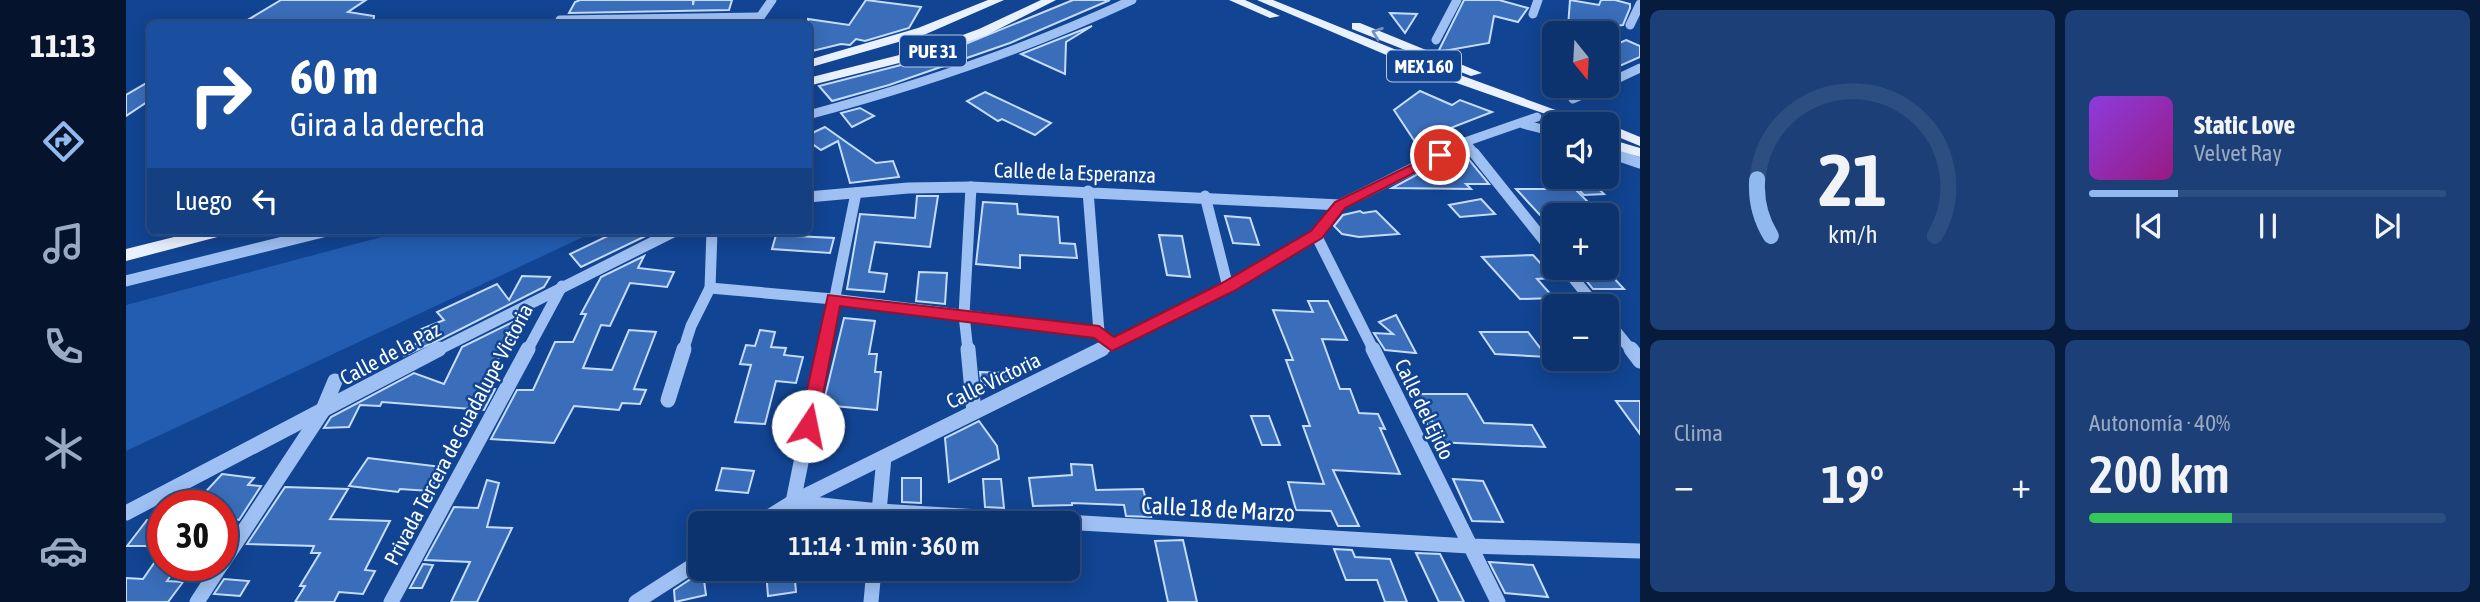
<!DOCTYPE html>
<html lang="es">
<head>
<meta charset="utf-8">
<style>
  body { margin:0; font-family:"Asap Condensed",sans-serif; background:#1b3f76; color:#f1f3f6; height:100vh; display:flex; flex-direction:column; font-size:26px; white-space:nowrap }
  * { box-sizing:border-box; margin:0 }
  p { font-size:23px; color:#9aaac2 }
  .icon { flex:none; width:38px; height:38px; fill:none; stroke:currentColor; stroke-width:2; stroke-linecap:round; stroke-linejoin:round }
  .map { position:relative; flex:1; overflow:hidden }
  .side { display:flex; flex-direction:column; gap:10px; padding:10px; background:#071c3c; width:840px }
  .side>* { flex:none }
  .banner { position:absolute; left:21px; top:21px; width:665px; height:214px; border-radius:10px; box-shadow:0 4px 18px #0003,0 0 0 2px #2d4e81; background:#1a4fa0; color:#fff; overflow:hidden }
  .needle { width:46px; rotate:162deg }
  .tools { position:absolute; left:1416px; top:21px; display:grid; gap:14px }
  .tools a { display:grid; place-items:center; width:77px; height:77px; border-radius:10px; background:#0d336e; box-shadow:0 4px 18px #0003,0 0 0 2px #2d4e81; font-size:35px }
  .speed { position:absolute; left:21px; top:490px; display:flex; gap:14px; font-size:35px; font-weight:700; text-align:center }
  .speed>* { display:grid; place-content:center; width:91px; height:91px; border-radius:50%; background:#0d336e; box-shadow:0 4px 18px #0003,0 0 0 2px #2d4e81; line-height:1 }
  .speed .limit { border:10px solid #d22; background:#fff; color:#111 }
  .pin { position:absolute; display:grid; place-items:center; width:60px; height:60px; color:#fff; margin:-30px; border:4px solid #fff; border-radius:50%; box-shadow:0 2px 7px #0007 }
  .me { position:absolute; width:77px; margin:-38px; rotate:11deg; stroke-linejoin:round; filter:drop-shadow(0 0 5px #0008) }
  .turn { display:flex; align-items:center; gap:24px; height:147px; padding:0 28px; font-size:32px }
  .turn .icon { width:91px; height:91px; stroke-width:2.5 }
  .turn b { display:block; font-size:49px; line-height:60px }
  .then { display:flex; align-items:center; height:66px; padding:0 28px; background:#0003; gap:14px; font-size:26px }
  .big { font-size:52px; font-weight:600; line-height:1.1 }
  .side .tile { flex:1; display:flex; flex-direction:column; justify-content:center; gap:10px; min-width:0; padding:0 24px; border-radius:10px; background:#1b3f76 }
  .side .dial { align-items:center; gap:0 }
  .dial svg { height:182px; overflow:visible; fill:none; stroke:#2d4e81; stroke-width:7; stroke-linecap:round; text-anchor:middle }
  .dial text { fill:#f1f3f6; stroke:none }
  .song { display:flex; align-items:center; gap:21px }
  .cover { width:84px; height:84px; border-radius:10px; background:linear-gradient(135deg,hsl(270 70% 55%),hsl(310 70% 35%)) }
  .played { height:7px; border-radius:4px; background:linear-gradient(90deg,#90b9f0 25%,#2d4e81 25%) }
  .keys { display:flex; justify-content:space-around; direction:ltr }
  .heat { display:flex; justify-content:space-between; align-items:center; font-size:38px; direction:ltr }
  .charge { height:10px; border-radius:5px; background:linear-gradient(90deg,#34c759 40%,#2d4e81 0) }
  .side .tiles { flex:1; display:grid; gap:10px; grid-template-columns:repeat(2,1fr) }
  .trip { position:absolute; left:562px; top:511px; width:392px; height:70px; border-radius:10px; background:#0d336e; box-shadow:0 4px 18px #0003,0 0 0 2px #2d4e81; font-weight:600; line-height:70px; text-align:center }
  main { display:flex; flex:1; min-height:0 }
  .menu { display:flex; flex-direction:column; width:126px; justify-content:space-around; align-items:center; background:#05142c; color:#9aaac2 }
  .menu .icon { width:49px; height:49px }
  .menu .active { color:#90b9f0 }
  .menu b { font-size:32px; color:#f1f3f6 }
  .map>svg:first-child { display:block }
  .green { fill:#235db1 }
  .building { fill:#3a6eba; stroke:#c5dcfd; stroke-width:2 }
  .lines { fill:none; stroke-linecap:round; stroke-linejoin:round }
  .minor-far2 { stroke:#9ec0f3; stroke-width:9 }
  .minor-far1 { stroke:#9ec0f3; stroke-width:11 }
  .minor { stroke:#9ec0f3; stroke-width:15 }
  .major { fill:#e9f1ff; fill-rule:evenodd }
  .oneway { stroke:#7292c3 }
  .route { fill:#e11d48; stroke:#92132f; stroke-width:2 }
  .labels { text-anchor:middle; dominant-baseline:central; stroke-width:5; stroke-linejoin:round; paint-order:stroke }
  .shield { fill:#114492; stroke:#b8c7de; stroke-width:2 }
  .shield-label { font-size:19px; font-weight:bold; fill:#fff }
  .street-label { font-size:21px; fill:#fff; stroke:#114492 }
  .near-street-label { font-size:24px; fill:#fff; stroke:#114492 }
</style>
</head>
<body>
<main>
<nav class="menu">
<b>11:13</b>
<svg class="icon active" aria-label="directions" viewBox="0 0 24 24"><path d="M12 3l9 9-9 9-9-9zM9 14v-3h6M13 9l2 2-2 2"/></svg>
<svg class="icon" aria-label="music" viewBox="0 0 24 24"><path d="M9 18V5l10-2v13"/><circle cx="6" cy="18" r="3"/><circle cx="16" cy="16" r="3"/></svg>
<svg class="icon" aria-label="phone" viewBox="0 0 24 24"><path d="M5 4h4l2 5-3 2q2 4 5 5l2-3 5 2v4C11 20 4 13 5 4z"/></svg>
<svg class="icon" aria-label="climate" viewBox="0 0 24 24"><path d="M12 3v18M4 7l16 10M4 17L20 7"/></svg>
<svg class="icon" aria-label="car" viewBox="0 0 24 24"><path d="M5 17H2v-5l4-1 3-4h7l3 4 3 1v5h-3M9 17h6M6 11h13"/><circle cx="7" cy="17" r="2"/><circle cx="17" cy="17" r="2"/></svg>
</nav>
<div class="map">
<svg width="1514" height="602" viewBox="0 0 1514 602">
  <rect width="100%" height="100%" fill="#114492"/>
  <path class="green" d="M278 231H470L0 451V305Z"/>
  <g class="building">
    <path d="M155 0H240L222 12 248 16 247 24H115Z"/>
    <path d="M454 0H567V5L568 0H606L603 10 443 13 449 2Z"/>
    <path d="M740 0 795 7 783 28 739 41 730 39 724 45 715 44 682 52V19L723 25Z"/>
    <path d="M947 0H984L884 43 763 85 706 101 693 86 810 56Z"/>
    <path d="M1338 0H1373L1402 8 1392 22 1368 16 1363 43 1312 52Z"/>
    <path d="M1444 0 1473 5 1475 0H1489L1504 4V8L1497 25 1479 27 1456 24 1455 30 1442 27Z"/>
    <path d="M1264 13 1291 14 1279 33Z"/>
    <path d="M966 26 940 42 939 74 895 54Z"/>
    <path d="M1500 40 1514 46V57L1480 72V49Z"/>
    <path d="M24 81V100L0 116V95Z"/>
    <path d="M1294 91 1326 105 1334 100 1366 112 1304 136 1317 145 1297 154 1268 110Z"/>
    <path d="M859 92 925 123 909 135 876 119 872 121 841 101Z"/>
    <path d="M734 108 748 116 726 127 715 113Z"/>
    <path d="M699 127 750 163 767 161 773 177 724 183 712 141 695 150 682 141V135Z"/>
    <path d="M1329 154 1335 159 1340 156 1363 184H1340L1345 189 1266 188Z"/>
    <path d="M1440 177H1460L1478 194 1458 195Z"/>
    <path d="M1390 189H1449L1463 203 1429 204 1441 215H1414Z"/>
    <path d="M791 196H812L804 247 749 242 743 272 761 274 758 292 721 289 734 214 789 218Z"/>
    <path d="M1355 199 1369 214 1334 217 1323 205Z"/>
    <path d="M857 202 891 204 892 214 932 217 934 243 949 244 951 258 894 255V268L850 264Z"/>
    <path d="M1234 211 1237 213 1250 211 1273 234 1233 237 1216 234 1208 226 1217 215Z"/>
    <path d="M1099 216 1124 218 1133 245 1107 243Z"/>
    <path d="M492 231H530L455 267 444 254Z"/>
    <path d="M650 235 708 238 704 253 646 249Z"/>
    <path d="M1033 235 1056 236 1064 277 1041 275Z"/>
    <path d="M1407 255 1428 278 1411 279 1428 298 1394 299 1356 257Z"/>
    <path d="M518 256 512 268 548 272 541 287 504 283 484 326 475 325 457 368 486 370 503 330 530 332 508 389 520 390 514 404 496 403 493 410 448 406 428 443 365 439 391 390H407L429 342H447L460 314H455L475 277Z"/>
    <path d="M793 272 821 273 819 304 790 301Z"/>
    <path d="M1455 274 1485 275 1498 289H1467Z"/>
    <path d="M396 276 424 277 418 287 315 339 278 356 274 351 298 340 293 330 318 320 311 312 371 284 383 300Z"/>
    <path d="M1182 301H1202L1221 340 1196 339 1214 389H1224L1233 413 1252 414 1259 429 1254 428 1274 474 1207 470 1233 526H1212L1205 511 1170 510 1162 482 1198 484 1177 426H1184L1160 360H1167L1147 310 1187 312Z"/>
    <path d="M403 314 390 340H381L359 388 369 389 358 410 256 402 254 406 234 405 223 427 198 428 205 417 288 373 318 384 336 347Z"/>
    <path d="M1270 315 1290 353H1289L1259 350 1248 333 1267 334 1253 322Z"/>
    <path d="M718 318 749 321 743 354H751L749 372H755L751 410 697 405Z"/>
    <path d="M634 330 649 332 645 347 660 348 658 355 677 357 670 383 650 381 639 424 609 422 625 365 614 364 620 345 629 346Z"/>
    <path d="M1354 332H1402L1421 357 1369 354Z"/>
    <path d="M854 372 889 373 890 376 856 386Z"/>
    <path d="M1291 394H1341L1358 423 1406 425 1419 447 1310 442 1299 420 1306 421Z"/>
    <path d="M1490 401H1514V434Z"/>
    <path d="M1125 416H1143L1154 445H1136Z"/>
    <path d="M853 421 871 446 873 459 823 482 819 438Z"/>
    <path d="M242 458 316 467 304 491 274 489 272 492 223 486Z"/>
    <path d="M945 464 966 465 970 490 1017 489 1025 517 1000 516 998 505 946 503V505L907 506 903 478 946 475Z"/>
    <path d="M596 468 628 471 622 493 590 490Z"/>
    <path d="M96 474 128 478 122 485 135 486 113 520 96 517V506H41L68 489 74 498Z"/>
    <path d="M776 478H795V503L776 502Z"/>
    <path d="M857 479H875L878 508 859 507Z"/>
    <path d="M1327 479 1357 481 1377 522 1346 521Z"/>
    <path d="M361 480 373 483 361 527 386 528 351 602H325L344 562 299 560 328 507 352 508Z"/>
    <path d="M159 487 222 489 204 519 264 521 239 570 249 571 237 594 213 592 208 602H169L179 586H174L194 553H185L188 546 121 544Z"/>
    <path d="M21 520 37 521V546H1Z"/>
    <path d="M1057 540 1071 602H1042L1029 541Z"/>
    <path d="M1208 549 1226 550 1229 557 1264 559 1281 602H1259L1251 580H1220Z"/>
    <path d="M37 550V565H52L41 581 57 582 42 602H0V578L17 579Z"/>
    <path d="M1290 553 1314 554 1338 602H1313Z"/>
    <path d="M1363 562 1407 565 1422 597 1379 593Z"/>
    <path d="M297 564 307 565 296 588H284Z"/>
    <path d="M580 569H594L574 580H578L580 595 549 602 548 590Z"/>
    <path d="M668 569 670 592 642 596 640 570Z"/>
    <path d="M98 579 123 581 114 596 88 594Z"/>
  </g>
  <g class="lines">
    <g class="minor-far2">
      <path d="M1407 14 1412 0"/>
      <path d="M434 20 633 17"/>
      <path d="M630 23 646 0"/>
      <path d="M1504 25 1514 4"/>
      <path d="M1310 40 1331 0"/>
      <path d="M1480 84 1514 68"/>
      <path d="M1447 99 1476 86"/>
      <path d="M682 115C794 85 901 49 1006 0"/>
      <path d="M1397 124 1428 132"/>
      <path d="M1339 142 1349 154"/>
      <path d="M1480 151 1490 154"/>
      <path d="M1314 154 1339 142 1411 117"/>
    </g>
    <g class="minor-far1">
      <path d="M1348 153 1428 253"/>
      <path d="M1485 153 1514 163"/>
      <path d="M962 191 973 332"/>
      <path d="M1079 196 1102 287"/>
      <path d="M682 197 782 188 845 187 1214 205"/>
      <path d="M586 231 584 288 707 299 973 332 986 345"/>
      <path d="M1190 235 1248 351"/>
      <path d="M1439 268 1470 306"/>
      <path d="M0 281 201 231"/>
      <path d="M1480 319 1506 351"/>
      <path d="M310 351 549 231"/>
      <path d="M401 351 436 286"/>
      <path d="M557 351 565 326 584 288"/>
      <path d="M698 351 730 193"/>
      <path d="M842 351 838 315 845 187"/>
      <path d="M972 351 1102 287 1190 235 1214 205 1318 153"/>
    </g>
    <g class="minor">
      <path d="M698 349 667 502 753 511 1343 546 1514 551"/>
      <path d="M842 349 848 412"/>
      <path d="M1247 349 1372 602"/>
      <path d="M1505 349 1514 361"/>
      <path d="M542 400 558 349"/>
      <path d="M0 513 313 349"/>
      <path d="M633 523 667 502 976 349"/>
      <path d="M752 523 758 457"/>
      <path d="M96 564 196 412 209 381"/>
      <path d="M71 602 95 565"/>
      <path d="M265 602 402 349"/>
      <path d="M510 602 574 561"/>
      <path d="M745 602 748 569"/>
    </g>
    <g class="major">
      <path d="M862 0H878L800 34 682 68V60L792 28Z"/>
      <path d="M915 0H930L861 35 809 54 682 86V78L801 48 853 29Z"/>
      <path d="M1103 0H1119L1154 16 1144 18Z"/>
      <path d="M1131 0H1147L1315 68 1468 124H1448L1305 74Z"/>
      <path d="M1226 23H1234L1356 73 1345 76 1226 29Z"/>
      <path d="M1480 123 1514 137V146L1480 132V124H1475Z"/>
      <path d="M1480 138 1514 148V157L1480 147Z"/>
      <path d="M72 231H101L99 235 0 261V249Z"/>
    </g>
  </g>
  <defs><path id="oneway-chevron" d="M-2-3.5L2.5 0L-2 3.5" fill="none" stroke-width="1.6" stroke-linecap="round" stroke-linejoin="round" transform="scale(1.75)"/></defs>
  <use class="oneway" href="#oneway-chevron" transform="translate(1251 33) rotate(-160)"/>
  <path class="route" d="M1314 151 1320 155 1319 157 1219 208 1196 238 1108 291 986 351 968 338 714 306 691 426 682 433 673 426 702 295 973 326 988 337 1096 283 1185 231 1209 202Z"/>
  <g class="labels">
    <g class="shield">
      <rect x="774" y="35.5" width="66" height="31" rx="5"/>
      <rect x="1261" y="50.5" width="74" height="31" rx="5"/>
    </g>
    <g class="shield-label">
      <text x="807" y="51">PUE 31</text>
      <text x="1298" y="66">MEX 160</text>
    </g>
    <g class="street-label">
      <text transform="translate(949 172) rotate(2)">Calle de la Esperanza</text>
      <text transform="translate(264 353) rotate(-28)">Calle de la Paz</text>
      <text transform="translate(867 380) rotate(-26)">Calle Victoria</text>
      <text transform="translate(1299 409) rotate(64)">Calle del Ejido</text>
      <text transform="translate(332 434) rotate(-62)">Privada Tercera de Guadalupe Victoria</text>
    </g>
    <g class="near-street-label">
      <text transform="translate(1092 509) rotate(3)">Calle 18 de Marzo</text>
    </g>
  </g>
</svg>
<div class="tools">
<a><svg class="needle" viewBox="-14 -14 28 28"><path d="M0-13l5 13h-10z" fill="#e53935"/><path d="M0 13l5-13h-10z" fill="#9aaac2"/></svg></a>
<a><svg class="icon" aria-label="sound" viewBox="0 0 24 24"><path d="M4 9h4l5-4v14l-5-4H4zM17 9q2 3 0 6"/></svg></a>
<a>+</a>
<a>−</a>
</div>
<div class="speed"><div class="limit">30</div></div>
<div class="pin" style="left:1314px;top:155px;background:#d93025"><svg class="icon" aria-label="arrive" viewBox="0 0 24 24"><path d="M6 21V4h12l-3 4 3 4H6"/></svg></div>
<svg class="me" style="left:682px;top:426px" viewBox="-20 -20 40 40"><circle r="19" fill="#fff"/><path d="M0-13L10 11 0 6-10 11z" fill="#e11d48"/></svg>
<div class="trip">11:14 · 1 min · 360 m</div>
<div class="banner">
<div class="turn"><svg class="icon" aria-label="right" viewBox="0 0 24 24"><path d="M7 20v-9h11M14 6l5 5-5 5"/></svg><div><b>60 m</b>Gira a la derecha</div></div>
<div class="then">Luego<svg class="icon" aria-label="left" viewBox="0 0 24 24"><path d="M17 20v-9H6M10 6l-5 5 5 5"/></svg></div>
</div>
</div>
<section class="side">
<div class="tiles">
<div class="tile dial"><svg viewBox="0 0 100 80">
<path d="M14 69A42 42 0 1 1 86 69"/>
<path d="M14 69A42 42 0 0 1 8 44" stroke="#90b9f0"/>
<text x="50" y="56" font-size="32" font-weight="700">21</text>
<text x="50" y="72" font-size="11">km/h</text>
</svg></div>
<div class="tile">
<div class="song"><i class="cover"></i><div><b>Static Love</b><p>Velvet Ray</p></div></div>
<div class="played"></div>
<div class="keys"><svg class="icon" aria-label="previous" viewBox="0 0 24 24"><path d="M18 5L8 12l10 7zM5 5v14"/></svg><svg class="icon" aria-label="pause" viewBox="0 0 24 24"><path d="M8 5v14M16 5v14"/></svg><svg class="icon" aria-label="next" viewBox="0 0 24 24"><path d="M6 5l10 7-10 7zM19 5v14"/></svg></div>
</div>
<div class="tile"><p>Clima</p>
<div class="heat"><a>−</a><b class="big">19°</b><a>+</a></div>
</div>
<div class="tile"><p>Autonomía · 40%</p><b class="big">200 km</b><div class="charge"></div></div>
</div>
</section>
</main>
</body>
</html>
